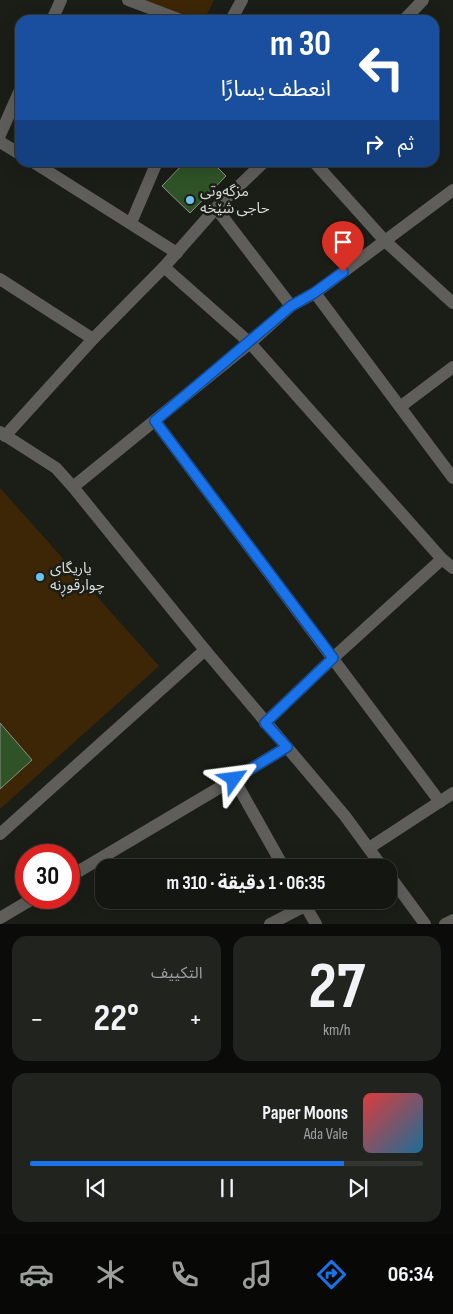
<!DOCTYPE html>
<html lang="ar">
<head>
<meta charset="utf-8">
<style>
  body { margin:0; font-family:"Sofia Sans Condensed","Noto Sans Arabic",sans-serif; background:#21231f; color:#f1f3f6; direction:rtl; height:100vh; display:flex; flex-direction:column; font-size:19px; white-space:nowrap }
  * { box-sizing:border-box; margin:0 }
  p { font-size:16px; color:#9d9f9f }
  .icon { flex:none; width:28px; height:28px; fill:none; stroke:currentColor; stroke-width:2; stroke-linecap:round; stroke-linejoin:round }
  .map { position:relative; height:924px; overflow:hidden; direction:ltr }
  .drawer { display:flex; flex-direction:column; gap:12px; padding:12px; background:#0b0c09; flex:1 }
  .drawer>* { flex:none }
  .guide { position:absolute; left:15px; top:15px; width:424px; height:152px; border-radius:15px; box-shadow:0 5px 20px #0002,0 0 0 1px #333531; direction:rtl; background:#1a4fa0; color:#fff; overflow:hidden }
  .speed { position:absolute; left:15px; top:844px; display:flex; gap:10px; font-size:25px; font-weight:700; text-align:center }
  .speed>* { display:grid; place-content:center; width:65px; height:65px; border-radius:50%; background:#141611; box-shadow:0 5px 20px #0002,0 0 0 1px #333531; line-height:1 }
  .speed .limit { border:8px solid #d22; background:#fff; color:#111 }
  .pin { position:absolute; display:grid; place-items:center; width:42px; height:42px; color:#fff; margin:-51px -21px; border-radius:50% 50% 50% 0; rotate:-45deg; box-shadow:0 0 5px #0007 }
  .pin .icon { rotate:45deg }
  .me { position:absolute; width:55px; margin:-28px; rotate:59deg; stroke-linejoin:round; filter:drop-shadow(0 0 4px #0008) }
  .turn { display:flex; align-items:center; gap:18px; height:105px; padding:0 25px; font-size:22px }
  .turn .icon { width:65px; height:65px; stroke-width:2.5 }
  .turn b { display:block; font-size:35px; line-height:42px }
  .then { display:flex; align-items:center; height:48px; padding:0 25px; background:#0003; gap:10px; font-size:19px }
  .big { font-size:38px; font-weight:700; line-height:1.1 }
  .drawer .widget { flex:1; display:flex; flex-direction:column; justify-content:center; gap:8px; min-width:0; padding:0 18px; border-radius:15px; background:#21231f }
  .drawer .dial { align-items:center; gap:0 }
  .dial b { font-size:65px; line-height:1 }
  .song { display:flex; align-items:center; gap:15px }
  .cover { width:60px; height:60px; border-radius:8px; background:linear-gradient(135deg,hsl(0 70% 55%),hsl(200 70% 35%)) }
  .played { height:5px; border-radius:2px; background:linear-gradient(90deg,#1a73e8 80%,#333531 80%) }
  .keys { display:flex; justify-content:space-around; direction:ltr }
  .heat { display:flex; justify-content:space-between; align-items:center; font-size:28px; direction:ltr }
  .drawer .tiles { flex:1; display:grid; gap:12px; grid-template-columns:1fr 1fr }
  .widget:last-child { grid-column:span 2 }
  .trip { position:absolute; left:95px; top:859px; width:302px; height:50px; border-radius:15px; background:#141611; box-shadow:0 5px 20px #0002,0 0 0 1px #333531; font-weight:700; line-height:50px; text-align:center; direction:rtl }
  .menu { display:flex; height:80px; justify-content:space-around; align-items:center; background:#080907; color:#9d9f9f }
  .menu .icon { width:35px; height:35px }
  .menu .active { color:#1a73e8 }
  .menu b { font-size:22px; color:#f1f3f6 }
  .map>svg:first-child { display:block }
  .green { fill:#3d2605 }
  .building { fill:#2f5326; stroke:#8c928b }
  .lines { fill:none; stroke-linecap:round; stroke-linejoin:round }
  .street { stroke:#5f5e5b; stroke-width:12 }
  .route-casing { stroke:#114b97; stroke-width:12 }
  .route { stroke:#1a73e8; stroke-width:9 }
  .poi-dot { fill:#6ac3f1; stroke:#1b1d17; stroke-width:2 }
  .labels { text-anchor:middle; dominant-baseline:central; stroke-width:5; stroke-linejoin:round; paint-order:stroke }
  .poi-label { font-size:15px; fill:#dbdcd8; stroke:#1b1d17; text-anchor:start }
</style>
</head>
<body>
<div class="map">
<svg width="453" height="924" viewBox="0 0 453 924">
  <rect width="100%" height="100%" fill="#1b1d17"/>
  <g class="green">
    <path d="M137 0H214L204 20H178Z"/>
    <path d="M0 488 159 666 0 809Z"/>
  </g>
  <g class="building">
    <path d="M185 162H212L226 176 190 213 162 186Z"/>
    <path d="M0 723 32 760 0 789Z"/>
  </g>
  <g class="lines">
    <g class="street">
      <path d="M128 0 181 20"/>
      <path d="M52 20 61 0"/>
      <path d="M231 20 242 0"/>
      <path d="M404 20 423 0"/>
      <path d="M0 135 20 90"/>
      <path d="M0 142 20 154"/>
      <path d="M33 162 177 253"/>
      <path d="M314 162 385 241 453 303"/>
      <path d="M216 208 291 306"/>
      <path d="M131 223 157 162"/>
      <path d="M164 267 250 343 442 559 453 568"/>
      <path d="M0 279 93 339"/>
      <path d="M315 293 453 478"/>
      <path d="M400 407 453 367"/>
      <path d="M155 421 440 802"/>
      <path d="M0 432 56 468 73 487 205 650 345 816 383 868"/>
      <path d="M5 436 93 339 164 267 216 208 264 162"/>
      <path d="M73 487 250 343 291 306 315 293 453 190"/>
      <path d="M265 723 333 658 442 559"/>
      <path d="M0 834 205 650"/>
      <path d="M369 848 453 793"/>
      <path d="M284 868 234 779 287 747"/>
      <path d="M389 875 425 924"/>
      <path d="M69 877 234 779"/>
      <path d="M302 900 316 924"/>
      <path d="M0 918 34 898"/>
      <path d="M270 924 305 906"/>
      <path d="M445 924 453 920"/>
    </g>
  </g>
  <g class="lines">
    <g class="route-casing">
      <path id="route" d="M234 779 287 747 265 723 333 658 155 421 291 306 314 293 343 272"/>
    </g>
    <use href="#route" class="route"/>
  </g>
  <g class="poi-dot">
    <circle cx="190" cy="200" r="5"/>
    <circle cx="40" cy="577" r="5"/>
  </g>
  <g class="labels">
    <g class="poi-label">
      <text x="200" y="191">مزگەوتی<tspan x="200" dy="17">حاجی شێخە</tspan></text>
      <text x="50" y="568">یاریگای<tspan x="50" dy="17">چوارقوڕنە</tspan></text>
    </g>
  </g>
</svg>
<div class="speed"><div class="limit">30</div></div>
<div class="pin" style="left:343px;top:272px;background:#d93025"><svg class="icon" aria-label="arrive" viewBox="0 0 24 24"><path d="M6 21V4h12l-3 4 3 4H6"/></svg></div>
<svg class="me" style="left:234px;top:779px" viewBox="-20 -20 40 40"><path d="M0-17L14 15 0 8-14 15z" fill="#1a73e8" stroke="#fff" stroke-width="4"/></svg>
<div class="trip">06:35 · 1 دقيقة · 310 m</div>
<div class="guide">
<div class="turn"><svg class="icon" aria-label="left" viewBox="0 0 24 24"><path d="M17 20v-9H6M10 6l-5 5 5 5"/></svg><div><b>30 m</b>انعطف يسارًا</div></div>
<div class="then">ثم<svg class="icon" aria-label="right" viewBox="0 0 24 24"><path d="M7 20v-9h11M14 6l5 5-5 5"/></svg></div>
</div>
</div>
<section class="drawer">
<div class="tiles">
<div class="widget dial"><b>27</b><p>km/h</p></div>
<div class="widget"><p>التكييف</p>
<div class="heat"><a>−</a><b class="big">22°</b><a>+</a></div>
</div>
<div class="widget">
<div class="song"><i class="cover"></i><div><b>Paper Moons</b><p>Ada Vale</p></div></div>
<div class="played"></div>
<div class="keys"><svg class="icon" aria-label="previous" viewBox="0 0 24 24"><path d="M18 5L8 12l10 7zM5 5v14"/></svg><svg class="icon" aria-label="pause" viewBox="0 0 24 24"><path d="M8 5v14M16 5v14"/></svg><svg class="icon" aria-label="next" viewBox="0 0 24 24"><path d="M6 5l10 7-10 7zM19 5v14"/></svg></div>
</div>
</div>
</section>
<nav class="menu">
<b>06:34</b>
<svg class="icon active" aria-label="directions" viewBox="0 0 24 24"><path d="M12 3l9 9-9 9-9-9zM9 14v-3h6M13 9l2 2-2 2"/></svg>
<svg class="icon" aria-label="music" viewBox="0 0 24 24"><path d="M9 18V5l10-2v13"/><circle cx="6" cy="18" r="3"/><circle cx="16" cy="16" r="3"/></svg>
<svg class="icon" aria-label="phone" viewBox="0 0 24 24"><path d="M5 4h4l2 5-3 2q2 4 5 5l2-3 5 2v4C11 20 4 13 5 4z"/></svg>
<svg class="icon" aria-label="climate" viewBox="0 0 24 24"><path d="M12 3v18M4 7l16 10M4 17L20 7"/></svg>
<svg class="icon" aria-label="car" viewBox="0 0 24 24"><path d="M5 17H2v-5l4-1 3-4h7l3 4 3 1v5h-3M9 17h6M6 11h13"/><circle cx="7" cy="17" r="2"/><circle cx="17" cy="17" r="2"/></svg>
</nav>
</body>
</html>
